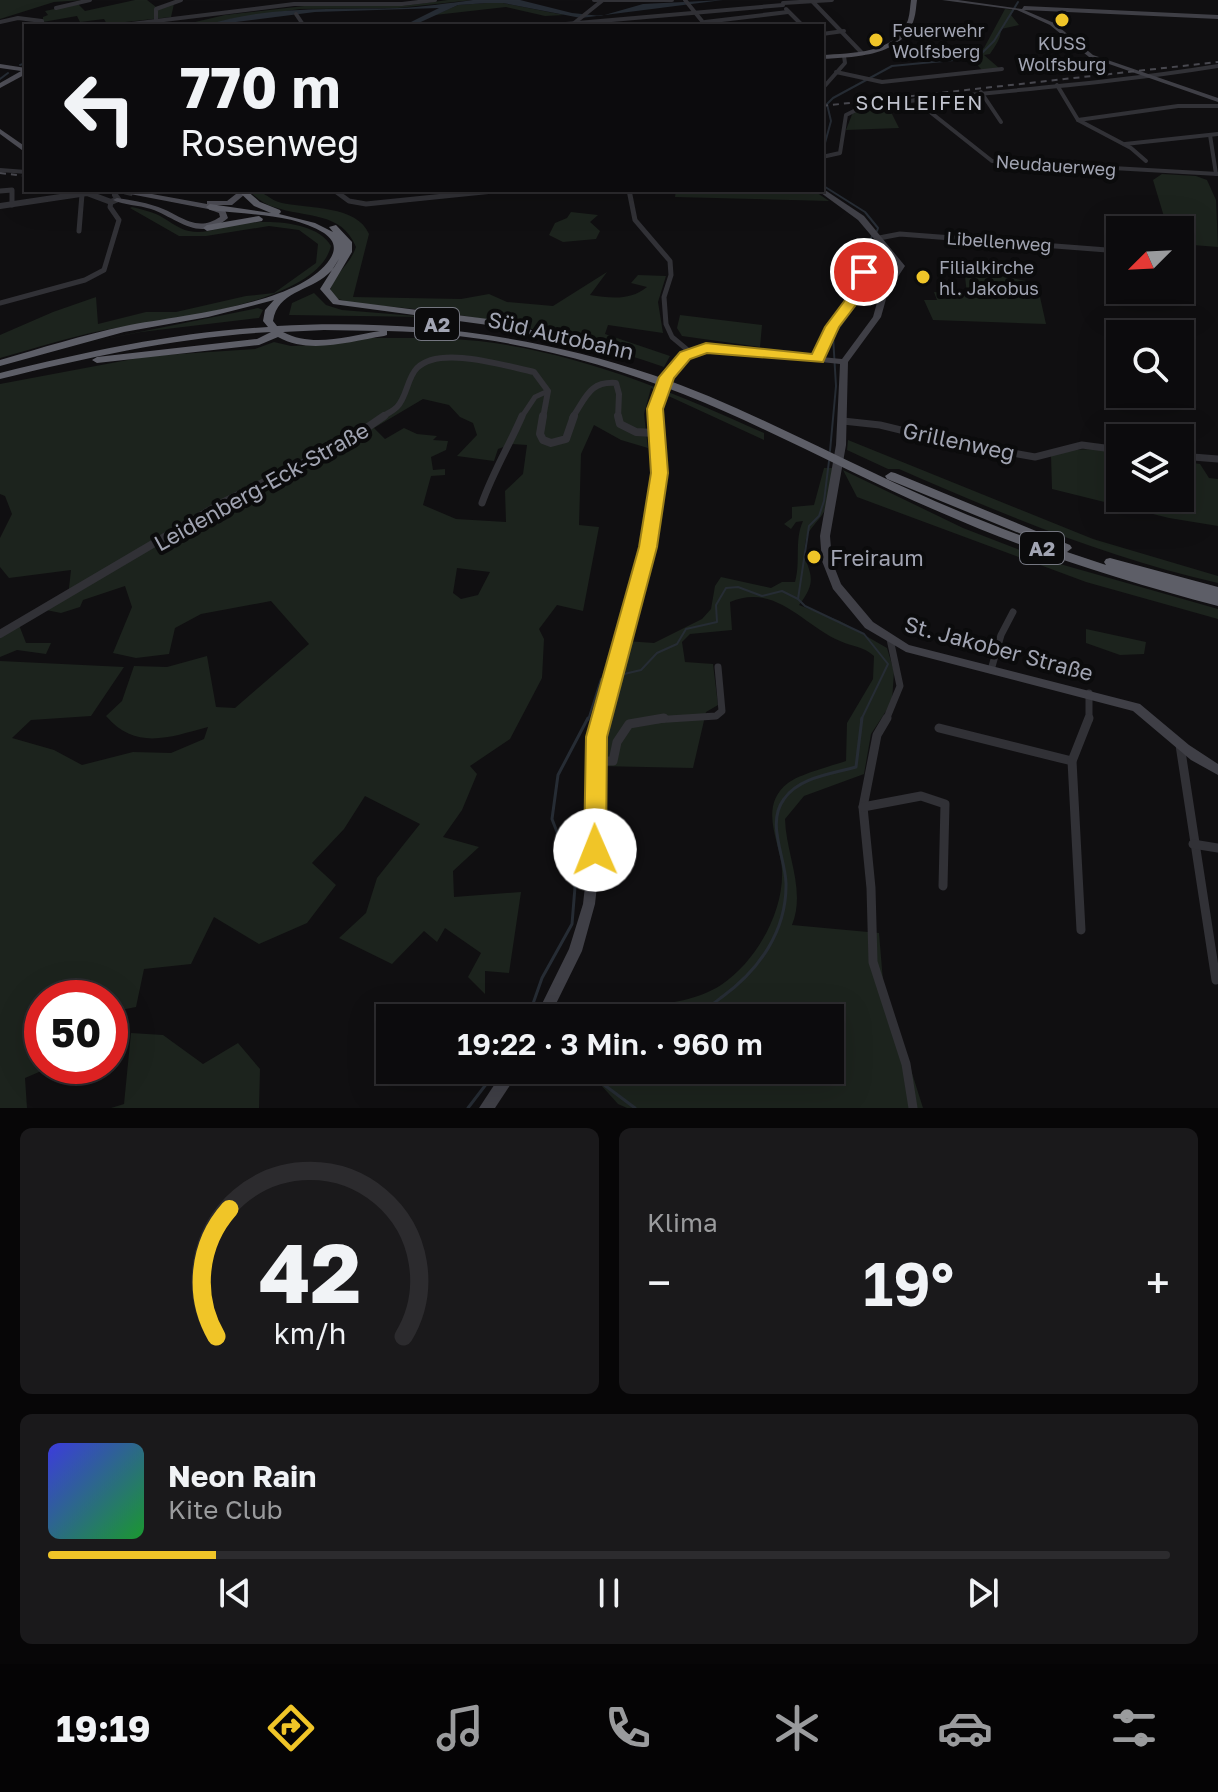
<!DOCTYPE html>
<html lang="de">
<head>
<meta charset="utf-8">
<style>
  body { margin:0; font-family:"Golos Text",sans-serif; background:#1a191b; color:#f1f3f6; height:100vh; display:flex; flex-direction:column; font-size:30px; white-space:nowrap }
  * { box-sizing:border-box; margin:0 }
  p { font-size:26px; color:#9a9b9d }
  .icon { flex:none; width:44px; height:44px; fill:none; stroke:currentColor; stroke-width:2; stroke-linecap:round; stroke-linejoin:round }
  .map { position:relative; height:1108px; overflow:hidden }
  .panel { display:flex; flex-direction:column; gap:20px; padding:20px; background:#070607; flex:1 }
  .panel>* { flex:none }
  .guide { position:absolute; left:24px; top:24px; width:800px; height:168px; border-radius:0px; box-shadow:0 8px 32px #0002,0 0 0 2px #2c2b2e; background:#0c0b0d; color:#f1f3f6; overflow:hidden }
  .needle { width:52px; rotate:246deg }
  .fabs { position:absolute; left:1106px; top:216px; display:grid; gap:16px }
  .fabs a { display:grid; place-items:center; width:88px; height:88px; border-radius:0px; background:#0c0b0d; box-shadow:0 8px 32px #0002,0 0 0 2px #2c2b2e; font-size:40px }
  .speed { position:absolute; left:24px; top:980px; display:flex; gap:16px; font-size:40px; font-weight:700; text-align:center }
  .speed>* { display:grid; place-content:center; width:104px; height:104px; border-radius:50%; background:#0c0b0d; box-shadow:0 8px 32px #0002,0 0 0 2px #2c2b2e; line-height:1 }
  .speed .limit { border:12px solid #d22; background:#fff; color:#111 }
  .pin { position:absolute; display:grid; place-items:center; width:68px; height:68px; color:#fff; margin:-34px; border:4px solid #fff; border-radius:50%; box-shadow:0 2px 8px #0007 }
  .me { position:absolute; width:88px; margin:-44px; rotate:359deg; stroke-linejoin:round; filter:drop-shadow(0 0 6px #0008) }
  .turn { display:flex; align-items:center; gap:28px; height:168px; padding:0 24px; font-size:36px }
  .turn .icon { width:104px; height:104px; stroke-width:2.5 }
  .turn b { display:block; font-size:56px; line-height:68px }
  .big { font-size:60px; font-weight:600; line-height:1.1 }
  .panel .widget { flex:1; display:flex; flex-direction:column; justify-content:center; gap:12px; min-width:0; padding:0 28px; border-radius:12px; background:#1a191b }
  .panel .dial { align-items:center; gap:0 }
  .dial svg { height:208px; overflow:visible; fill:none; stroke:#2c2b2e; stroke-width:7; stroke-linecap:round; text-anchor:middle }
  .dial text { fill:#f1f3f6; stroke:none }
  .song { display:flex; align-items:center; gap:24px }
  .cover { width:96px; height:96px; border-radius:12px; background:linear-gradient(135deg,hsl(240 70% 55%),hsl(130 70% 35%)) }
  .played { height:8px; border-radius:4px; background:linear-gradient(90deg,#f0c528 15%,#2c2b2e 15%) }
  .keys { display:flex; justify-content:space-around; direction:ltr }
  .heat { display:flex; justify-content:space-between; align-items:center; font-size:44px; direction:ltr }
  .panel .tiles { flex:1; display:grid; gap:20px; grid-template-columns:1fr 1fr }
  .widget:last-child { grid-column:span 2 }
  .trip { position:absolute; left:376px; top:1004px; width:468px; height:80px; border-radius:0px; background:#0c0b0d; box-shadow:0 8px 32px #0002,0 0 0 2px #2c2b2e; font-weight:600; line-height:80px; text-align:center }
  .tab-bar { display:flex; height:128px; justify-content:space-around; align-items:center; background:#050405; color:#9a9b9d }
  .tab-bar .icon { width:56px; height:56px }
  .tab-bar .current { color:#f0c528 }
  .tab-bar b { font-size:36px; color:#f1f3f6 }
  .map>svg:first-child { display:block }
  .green { fill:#1c231d; fill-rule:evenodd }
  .water { fill:#262c34 }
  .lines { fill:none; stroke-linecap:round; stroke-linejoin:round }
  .stream-far1 { stroke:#262c34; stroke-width:2 }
  .stream { stroke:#262c34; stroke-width:3 }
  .primary-tunnel { stroke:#2d2d31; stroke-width:9; stroke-dasharray:9 4; stroke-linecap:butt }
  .minor-far3 { stroke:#313136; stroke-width:4 }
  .minor-far2 { stroke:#313136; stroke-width:5 }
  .minor-far1 { stroke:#313136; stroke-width:7 }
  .minor { stroke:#313136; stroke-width:9 }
  .tertiary-far1 { stroke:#313136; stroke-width:6 }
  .tertiary { stroke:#313136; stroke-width:8 }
  .secondary { fill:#3f3f46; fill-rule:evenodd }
  .primary { fill:#4d4d55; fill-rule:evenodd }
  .motorway { fill:#5d5e67; fill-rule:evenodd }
  .rail { stroke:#48484f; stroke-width:2; stroke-dasharray:6 5; stroke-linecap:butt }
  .route { fill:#f0c528; stroke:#9c801a; stroke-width:2 }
  .poi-dot { fill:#f0c528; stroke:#0b0b0c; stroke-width:3 }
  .labels { text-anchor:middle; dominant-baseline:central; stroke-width:8; stroke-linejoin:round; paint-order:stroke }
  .far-poi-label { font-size:18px; fill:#a1a4b2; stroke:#0b0b0c; text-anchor:start }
  .far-street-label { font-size:18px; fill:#a1a4b2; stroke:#0b0b0c }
  .far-neighbourhood-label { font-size:20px; letter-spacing:2px; fill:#c1c3ce; stroke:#0b0b0c }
  .shield { fill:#0b0b0c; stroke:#747680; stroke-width:2 }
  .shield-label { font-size:20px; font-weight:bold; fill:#a1a4b2 }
  .street-label { font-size:22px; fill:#a1a4b2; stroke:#0b0b0c }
  .poi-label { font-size:22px; fill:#a1a4b2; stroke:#0b0b0c; text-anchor:start }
</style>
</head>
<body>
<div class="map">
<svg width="1218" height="1108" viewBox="0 0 1218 1108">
  <rect width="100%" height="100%" fill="#100f11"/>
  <g class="green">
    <path d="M0 0H84L54 2 0 19Z"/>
    <path d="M135 0H147L156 7 174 4 171 17 107 24 104 19 80 22 77 16 43 22V17L48 15 45 11 78 4 85 11Z"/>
    <path d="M448 0H473L398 8 300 9 231 19 204 26H178L225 15 304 6H403Z"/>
    <path d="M486 3H503L564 15 545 16 506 7 435 15 458 5Z"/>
    <path d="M1005 9 1014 10 1011 15 1019 25 1001 29C1001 39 995 46 990 54L984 55 999 68 982 70 969 56 984 48Z"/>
    <path d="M888 106 899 128 846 130 853 112Z"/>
    <path d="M1162 174 1196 176 1207 180 1216 200 1218 247 1180 244V230H1168L1153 180Z"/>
    <path d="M248 190C266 190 268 200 282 203 309 209 357 205 369 234L353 297 461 299 489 294 507 302 553 306 607 272 590 295C610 298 630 301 647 287L631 283 638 275 666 276 658 302 663 333 608 325 605 334 670 356 664 367C561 332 468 311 358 304L338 299 330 291C334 274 350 265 356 247 342 211 305 218 274 207 263 204 256 197 248 190Z"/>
    <path d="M676 190H813L829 201 675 197Z"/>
    <path d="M132 207C140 209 149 211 156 214 167 219 178 229 189 231 206 235 222 226 238 224 265 220 316 220 331 246 316 307 155 320 100 331 66 338 33 349 0 358V335L53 312 96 297 98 324 146 312H176L246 296 274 293 316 263 318 244 299 230 269 226 206 236H179L130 208Z"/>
    <path d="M571 212 598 215 590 222 600 231 596 239 563 242 549 235 555 223 567 218Z"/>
    <path d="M964 268 1026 281 1038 288 1046 324 933 320 924 300H937L934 292 967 294Z"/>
    <path d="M314 293 326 305 342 310 428 317 289 315 292 303Z"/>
    <path d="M258 308 263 310 259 318 141 332 75 345Z"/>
    <path d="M680 315 762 325 760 347 682 336 677 328Z"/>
    <path d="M363 338C402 338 441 337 479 341 580 353 673 392 764 433V440L651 388 644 414 648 448 621 440 594 425 581 454 579 525 599 527 583 611 557 605 539 629 544 639 542 678 510 739 470 766 477 774 462 810 443 837 479 847 453 871 454 897 521 892 509 973 485 971V994L468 977 481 953 445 928 437 942 424 931 392 964 339 938 366 913 377 878 420 824 365 796 344 829 312 863 336 885 307 923 259 944 214 917 191 964 144 969 136 1007 110 1012V998H42V1066H53L25 1078 27 1108H0V661L124 667 91 716 31 720 12 738 54 750 82 765 133 752 171 753 204 739 208 727C170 737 136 751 106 716L122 701 134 666 167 667 207 656 216 707 235 708 309 644 271 601 201 614 175 628 169 654 136 658 113 653 132 607 125 586 83 600 80 607 61 613 46 610 68 597 71 570 9 578 0 567V538L12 514 5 496 0 494V384L149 356 255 349 274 342 291 346 320 345ZM423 399 449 405 460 417 473 423 477 435 457 456 494 461 498 449 512 444 527 445 523 474 505 491 506 522 456 519 423 505 431 476 445 475V469L433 470 431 457 446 450 448 441 433 440 437 436 417 434 404 428 385 439 374 428ZM457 568 490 572 478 595 461 599 453 593Z"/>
    <path d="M848 440 1093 539 1218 576V583C1108 558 1002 514 899 469H888L847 450Z"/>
    <path d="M1099 449 1120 452V498H1180V461L1200 464 1209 478 1218 479V526L1169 518 1052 489 1051 455 1062 450Z"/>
    <path d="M824 468H835C832 482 831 500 824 512 819 521 808 529 806 539 799 570 825 572 799 605L840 621 887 648 894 671 892 702 871 734 864 774 804 796 785 819C786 855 806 890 792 925L879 933 883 981 923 1108H627L618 1104 600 1084 601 1070H830V1018H634L644 1007C669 1003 698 1000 721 985 756 962 784 912 782 870 781 843 757 807 788 783 800 774 831 766 846 761L847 723 873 679 874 656C863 646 853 647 840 641 804 626 775 582 730 602L732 630 690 634 682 642 685 662 713 664 718 705 706 712 693 768 598 766 600 729 626 641 654 643 702 619 711 609 715 586 721 577 771 588 782 582H795C801 561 794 541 803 521L796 522 791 529 784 524 792 518V507L814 505Z"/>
    <path d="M843 470 963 528 1046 560 1218 609V619L1086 582 857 497Z"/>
    <path d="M19 625 26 643H51L46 654 17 650 0 657V638Z"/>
    <path d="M1086 629 1146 642 1144 654 1120 655 1086 643Z"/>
    <path d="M131 1033 163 1035 203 1064 238 1043 260 1069 259 1108H111L124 1104Z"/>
  </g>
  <path class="water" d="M473 0H520L572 13 601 16 643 4 723 0 581 18 503 3H487L458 5 412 26H403L439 8 315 12 204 26C268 5 334 10 400 8 424 7 449 3 473 0Z"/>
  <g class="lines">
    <g class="stream-far1">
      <path d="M20 65 26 63"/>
      <path d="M0 79 8 73"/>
      <path d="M822 154 831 121 827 104 833 98 892 66 964 59 982 53 994 41 1018 2"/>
      <path d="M822 185 865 212 878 228 877 231"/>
      <path d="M830 451 836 386 833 336 877 276 869 246 872 236"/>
      <path d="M829 461 824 501 819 516 809 526 798 599 805 606 864 634 888 664 861 720"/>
      <path d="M620 675 641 670 657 653 677 644 686 629 717 622 716 605 726 588 738 587 762 596 782 591 798 599"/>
      <path d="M588 720 601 679"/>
    </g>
    <g class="stream">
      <path d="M528 1018 542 978 572 924 575 887 572 871 552 819 558 775 588 718"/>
      <path d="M684 1018C699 1015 710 1006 722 997 759 970 787 931 786 883 785 856 766 823 784 799 799 777 832 774 856 767L862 718"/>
      <path d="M598 1070 599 1081 635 1108"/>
      <path d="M468 1108 497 1070"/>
    </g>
    <path class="primary-tunnel" d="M125 190 133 192"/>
    <g class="minor-far3">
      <path d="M594 0H672"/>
      <path d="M685 0 706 26"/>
      <path d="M813 2 862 53"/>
      <path d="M783 3 832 0"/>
      <path d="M56 8 90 0"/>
      <path d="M786 9 803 26"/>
      <path d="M296 14 304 26"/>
      <path d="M156 20V9L181 0"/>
      <path d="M0 22 18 18 42 21V26"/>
      <path d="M705 22 788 12"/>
      <path d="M573 24 603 0"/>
      <path d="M115 26 294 4H402L435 0"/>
      <path d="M543 26 783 5"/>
      <path d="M690 26 705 24"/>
      <path d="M822 34 844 31"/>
      <path d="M836 72 882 82 1002 69"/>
      <path d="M1057 85 1078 120 1131 148 1146 161"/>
      <path d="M822 89 845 63 844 56"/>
      <path d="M981 92 1001 122"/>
      <path d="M915 100 992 161 1218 174"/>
      <path d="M1078 120 1178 106H1218"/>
      <path d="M1210 135 1216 174"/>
      <path d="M1125 144 1218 134"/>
      <path d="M822 157 840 153 846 115 864 106C982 92 1101 85 1218 66"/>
      <path d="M0 170 26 172"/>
    </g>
    <g class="minor-far2">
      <path d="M334 190 349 201 366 204 503 190"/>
      <path d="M629 190 635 220 670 261 671 275 664 297 666 324 672 337 690 352"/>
      <path d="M0 191 12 190V205"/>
      <path d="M79 231 82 194"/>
      <path d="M879 238 900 234 1120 251"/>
      <path d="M0 303 85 280 104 270 119 220 110 207 111 202"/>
      <path d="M818 359 832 327 867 281 864 272"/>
      <path d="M521 418 535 397 548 391"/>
    </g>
    <g class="minor-far1">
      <path d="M843 421 880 425 950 442 1035 457 1082 445 1120 450"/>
      <path d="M1180 456 1218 459"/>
      <path d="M482 503C493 472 509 446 522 416"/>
      <path d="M991 670 1001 635 1013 612"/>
      <path d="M1089 693V720"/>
      <path d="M653 720 716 716 722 711 718 667"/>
      <path d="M886 720 900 686 890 639"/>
    </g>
    <g class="minor">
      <path d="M887 718 877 735 863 807 871 888 873 962 906 1064 913 1108"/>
      <path d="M939 728 1072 761"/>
      <path d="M1180 745 1216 980"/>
      <path d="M596 761H613L617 742 629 724 664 718"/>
      <path d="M863 807 921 796 945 804 943 886"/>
      <path d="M1193 844 1218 848"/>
      <path d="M1081 930 1072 761 1089 718"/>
    </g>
    <g class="tertiary-far1">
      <path d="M0 206 87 193 111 202 118 199 115 195"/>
      <path d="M381 418C386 414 393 411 397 407 407 397 407 378 417 368 440 345 505 366 534 372L548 391 543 418"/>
      <path d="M572 418C586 398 589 381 616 383L619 394 618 418"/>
    </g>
    <g class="tertiary">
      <path d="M543 416 540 434 543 440 551 443 566 439 574 416"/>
      <path d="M618 416 620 424 636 432 654 433"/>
      <path d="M0 634 224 502 349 440 384 416"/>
    </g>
    <g class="secondary">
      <path d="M942 0H958L1022 9 1024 6 1218 15V19L1024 10 1054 23 1093 55 1218 98V102L1089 57 1050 25 1017 10Z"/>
      <path d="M822 188 864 216 905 266 888 292 881 317 848 362 846 445 830 536 832 561 841 584 873 622 909 645 1140 704 1189 745 1218 764V775L1191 760 1133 711 906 652 865 628 833 589 822 561 820 536 836 445 840 364 706 350 693 354 671 378 659 409 664 473 660 511 652 553 603 737 601 850 595 904 582 951 549 1018H535L569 949 583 904 589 850 591 737 642 553 650 511 654 473 651 409 663 377 678 358 687 350 706 346 842 359 873 317 880 292 897 266 858 220 817 190H822Z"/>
      <path d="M504 1070H520L495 1108H479Z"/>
    </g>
    <g class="primary">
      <path d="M911 0H917C916 6 916 13 914 19 903 57 854 57 822 59V55C852 53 896 54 908 20 910 13 910 6 911 0Z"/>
      <path d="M0 64 26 68V74L0 88V83L21 71 0 68Z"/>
      <path d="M0 129 26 147V153L0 134Z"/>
      <path d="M130 190 207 204V201H227L236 194 234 190H242L244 195 232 205H213L225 210 228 218C199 243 179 219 151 209 138 205 124 205 113 200L117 198C130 200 143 202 155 206 179 213 195 234 220 217L219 213 208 209 130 194Z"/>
    </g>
    <g class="motorway">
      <path d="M237 190H246L260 202 280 210 281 212 279 214 315 223 333 232 329 227 336 225 352 242V252L330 289 339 300 488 319 563 338 587 349 582 352 557 342 488 325 333 304 320 289 339 259C336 264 333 270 328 274 308 292 278 291 273 321L277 326C405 319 532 334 653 375 729 401 801 439 874 473 932 501 992 526 1053 547L887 479 885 476 891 472 895 473 1070 545 1072 548 1067 552 1106 565 1104 562 1106 559 1110 558 1218 587V606C1124 581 1031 552 942 513 855 476 771 429 683 394 590 357 488 333 387 331V335L384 336C350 341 310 355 278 337L259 345 97 363 92 360 97 357 257 339 271 332C179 337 89 357 0 379V373C88 351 177 332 268 327L263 321 265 310 274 300 208 317 124 332 0 366V360C41 348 83 335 125 326 178 315 299 306 330 259 337 248 334 240 324 233 292 213 246 215 210 210L206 207 210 204 271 213 254 206ZM324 330 380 331C348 336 313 348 283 332Z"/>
      <path d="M259 216 263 219 262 221 207 231 203 228 207 225Z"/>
    </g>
    <g class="rail">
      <path d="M822 106 1218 62"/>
      <path d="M0 173 26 176"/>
    </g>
  </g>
  <path class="route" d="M864 268 873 274 874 281 839 327 823 362 707 353 690 359 674 378 663 409 668 473 657 547 607 737 606 850 603 857 595 860 587 857 584 850 586 737 639 547 651 473 647 409 659 377 680 352 706 343 812 354 825 327 860 280 857 272Z"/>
  <g class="poi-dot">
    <circle cx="1062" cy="20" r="8"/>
    <circle cx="876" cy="40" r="8"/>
    <circle cx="923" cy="277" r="8"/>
    <circle cx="814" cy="557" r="8"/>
  </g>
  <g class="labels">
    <g class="far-poi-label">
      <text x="892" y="30">Feuerwehr<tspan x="892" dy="21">Wolfsberg</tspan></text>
      <text x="1062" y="43" text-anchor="middle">KUSS<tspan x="1062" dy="21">Wolfsburg</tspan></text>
      <text x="939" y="267">Filialkirche<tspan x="939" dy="21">hl. Jakobus</tspan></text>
    </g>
    <g class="far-street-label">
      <text transform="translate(1056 165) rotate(4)">Neudauerweg</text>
      <text transform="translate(999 241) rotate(4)">Libellenweg</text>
    </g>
    <g class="far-neighbourhood-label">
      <text x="920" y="102">SCHLEIFEN</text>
    </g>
    <g class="shield">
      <rect x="415" y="308" width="44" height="32" rx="6"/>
      <rect x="1020" y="532" width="44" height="32" rx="6"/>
    </g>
    <g class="shield-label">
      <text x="437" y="324">A2</text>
      <text x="1042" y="548">A2</text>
    </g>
    <g class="street-label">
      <text transform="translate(561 335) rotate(13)">Süd Autobahn</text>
      <text transform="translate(959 441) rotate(12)">Grillenweg</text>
      <text transform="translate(261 486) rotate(-29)">Leidenberg-Eck-Straße</text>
      <text transform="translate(999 648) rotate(15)">St. Jakober Straße</text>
    </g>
    <g class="poi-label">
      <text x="830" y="557">Freiraum</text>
    </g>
  </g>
</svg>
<div class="fabs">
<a><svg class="needle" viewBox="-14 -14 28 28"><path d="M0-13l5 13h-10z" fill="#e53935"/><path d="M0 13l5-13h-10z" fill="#9a9b9d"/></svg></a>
<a><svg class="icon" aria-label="search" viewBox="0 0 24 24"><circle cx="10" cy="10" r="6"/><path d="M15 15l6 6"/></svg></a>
<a><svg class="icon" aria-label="layers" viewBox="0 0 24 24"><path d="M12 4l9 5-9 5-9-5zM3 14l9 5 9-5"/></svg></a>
</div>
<div class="speed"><div class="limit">50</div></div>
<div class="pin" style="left:864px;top:272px;background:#d93025"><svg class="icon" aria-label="arrive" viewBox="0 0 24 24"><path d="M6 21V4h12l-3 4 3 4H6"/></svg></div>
<svg class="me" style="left:595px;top:850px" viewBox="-20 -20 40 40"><circle r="19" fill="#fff"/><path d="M0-13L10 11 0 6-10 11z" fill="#f0c528"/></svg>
<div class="trip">19:22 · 3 Min. · 960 m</div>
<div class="guide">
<div class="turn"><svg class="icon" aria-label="left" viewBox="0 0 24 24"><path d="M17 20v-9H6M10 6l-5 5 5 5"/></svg><div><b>770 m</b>Rosenweg</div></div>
</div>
</div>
<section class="panel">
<div class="tiles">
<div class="widget dial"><svg viewBox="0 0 100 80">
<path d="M14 69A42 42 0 1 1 86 69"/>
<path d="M14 69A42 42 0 0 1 19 20" stroke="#f0c528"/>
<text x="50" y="56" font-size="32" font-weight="700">42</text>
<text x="50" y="72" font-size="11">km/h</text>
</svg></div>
<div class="widget"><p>Klima</p>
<div class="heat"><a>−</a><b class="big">19°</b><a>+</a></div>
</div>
<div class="widget">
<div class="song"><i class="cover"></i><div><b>Neon Rain</b><p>Kite Club</p></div></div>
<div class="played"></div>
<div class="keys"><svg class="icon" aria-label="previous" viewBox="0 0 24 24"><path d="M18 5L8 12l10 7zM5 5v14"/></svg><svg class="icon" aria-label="pause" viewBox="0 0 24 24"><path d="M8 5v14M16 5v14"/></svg><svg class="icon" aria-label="next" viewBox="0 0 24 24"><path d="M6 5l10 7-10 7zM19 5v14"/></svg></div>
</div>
</div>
</section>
<nav class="tab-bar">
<b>19:19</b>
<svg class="icon current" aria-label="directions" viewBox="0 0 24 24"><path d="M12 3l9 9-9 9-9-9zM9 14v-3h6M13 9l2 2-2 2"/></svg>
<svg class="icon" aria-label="music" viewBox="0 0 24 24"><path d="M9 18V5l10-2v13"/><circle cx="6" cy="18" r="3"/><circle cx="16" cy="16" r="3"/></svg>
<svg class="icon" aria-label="phone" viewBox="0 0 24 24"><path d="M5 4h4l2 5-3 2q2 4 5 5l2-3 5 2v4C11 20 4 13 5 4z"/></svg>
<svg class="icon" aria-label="climate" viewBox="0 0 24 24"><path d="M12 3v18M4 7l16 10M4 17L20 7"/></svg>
<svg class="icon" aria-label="car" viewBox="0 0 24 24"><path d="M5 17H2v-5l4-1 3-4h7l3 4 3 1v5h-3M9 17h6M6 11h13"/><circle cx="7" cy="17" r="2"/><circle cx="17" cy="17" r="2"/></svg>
<svg class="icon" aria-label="filters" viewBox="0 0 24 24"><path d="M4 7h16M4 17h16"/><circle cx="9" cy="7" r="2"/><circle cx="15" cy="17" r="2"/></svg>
</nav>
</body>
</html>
